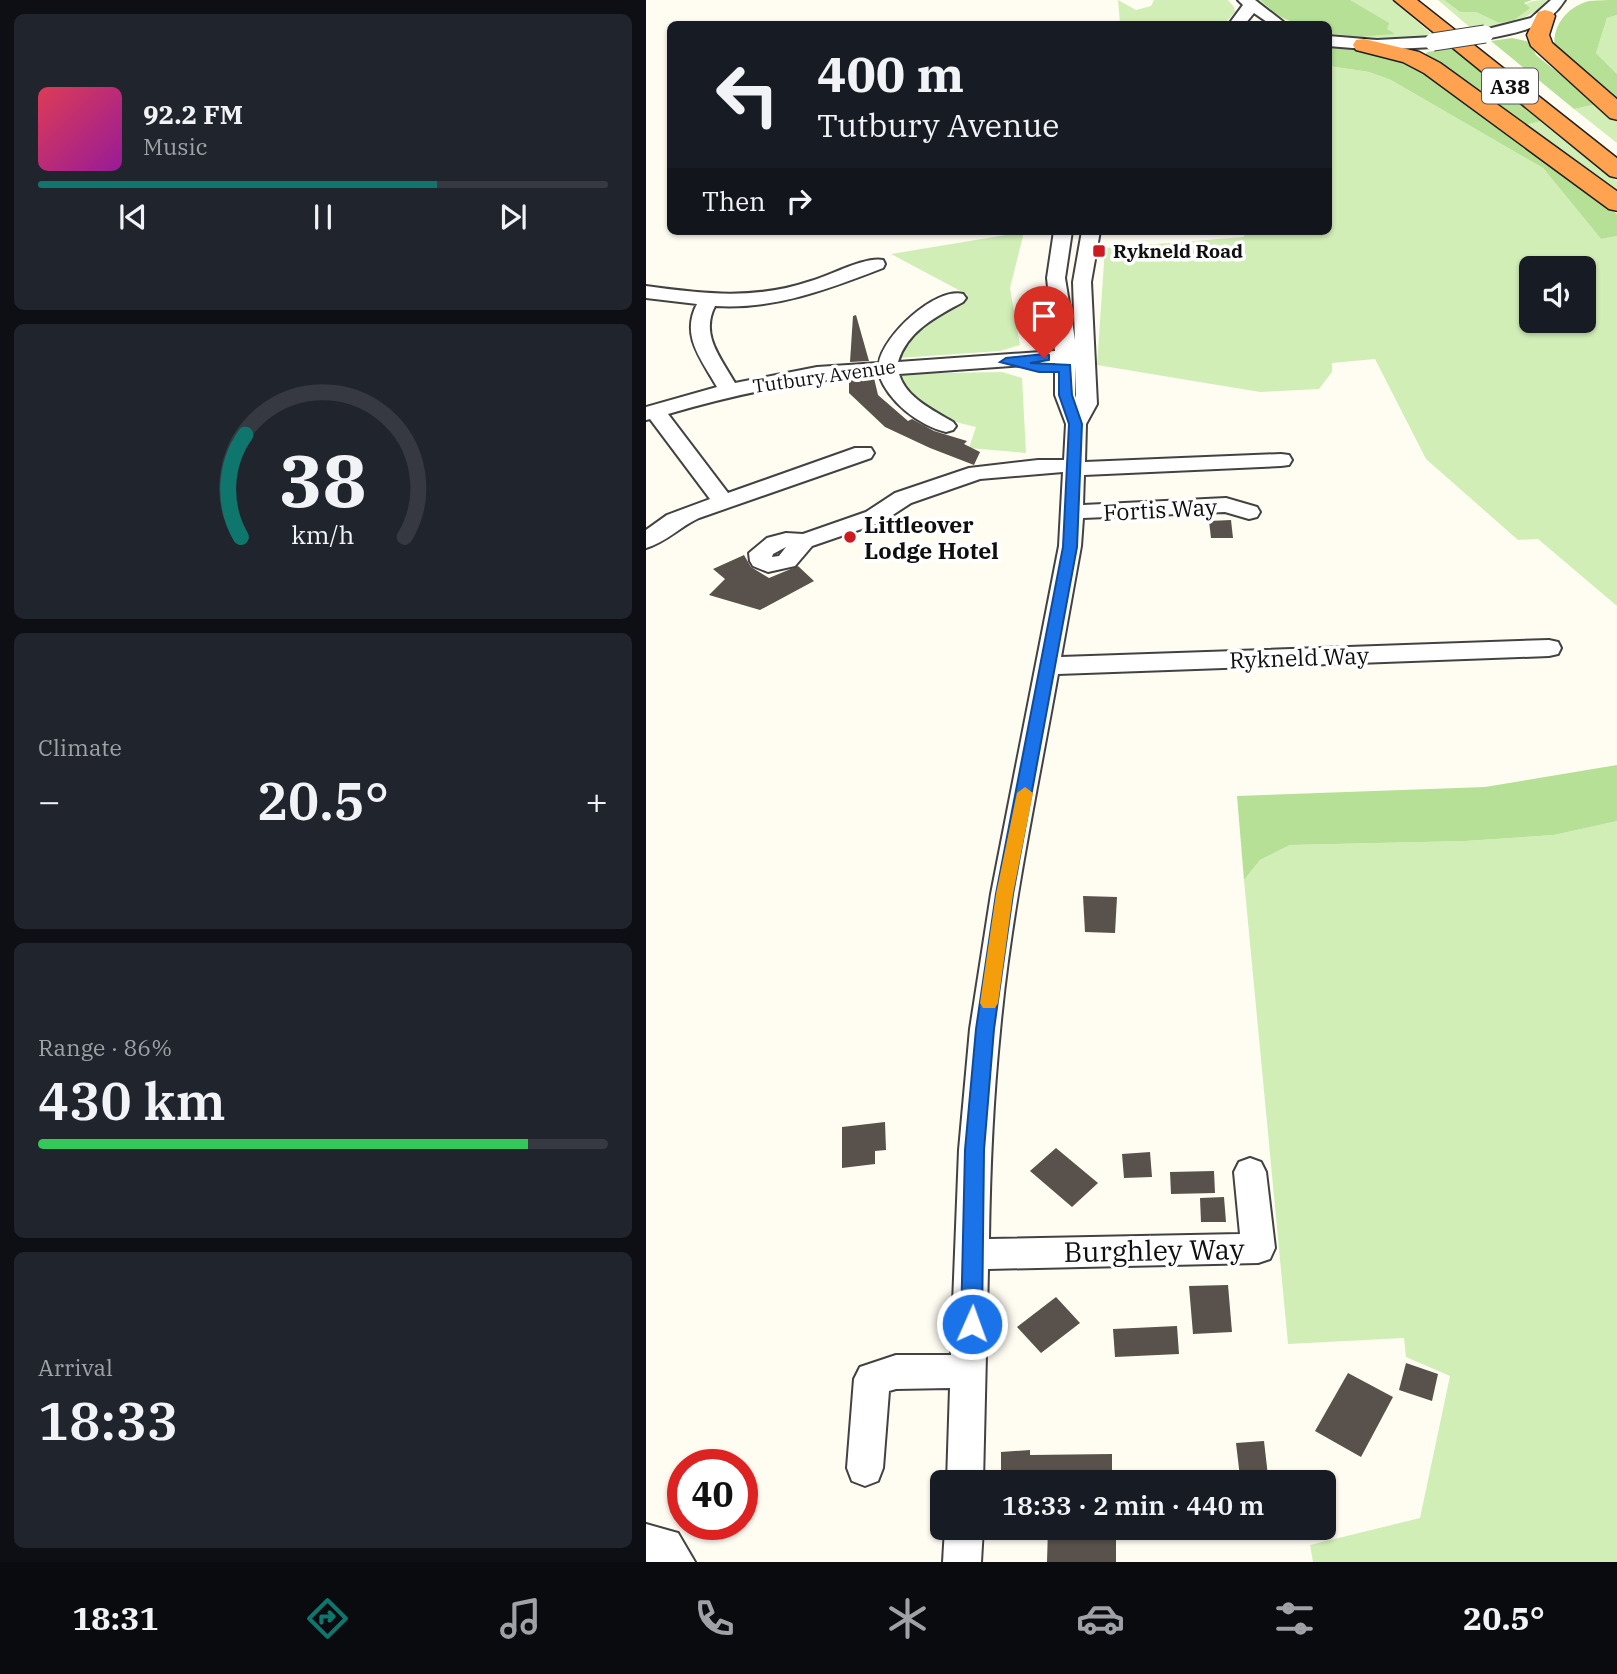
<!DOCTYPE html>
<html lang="en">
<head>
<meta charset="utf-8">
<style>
  body { margin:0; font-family:"IBM Plex Serif",serif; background:#20242c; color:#f1f3f6; height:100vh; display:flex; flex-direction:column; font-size:26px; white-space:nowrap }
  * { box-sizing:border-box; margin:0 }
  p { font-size:23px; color:#9ea1a6 }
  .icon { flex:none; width:38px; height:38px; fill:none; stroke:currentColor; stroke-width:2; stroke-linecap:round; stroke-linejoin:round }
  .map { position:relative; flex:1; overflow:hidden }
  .panel { display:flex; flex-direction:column; gap:14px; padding:14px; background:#0d0f14; width:646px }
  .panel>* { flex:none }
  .hud { position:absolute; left:21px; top:21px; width:665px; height:214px; border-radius:10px; box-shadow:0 2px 5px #0004; background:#171b24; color:#f1f3f6; overflow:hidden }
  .buttons { position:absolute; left:873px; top:256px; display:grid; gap:14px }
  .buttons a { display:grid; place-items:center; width:77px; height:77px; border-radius:10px; background:#171b24; box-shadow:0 2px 5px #0004; font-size:35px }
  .speed { position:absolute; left:21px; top:1449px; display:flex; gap:14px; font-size:35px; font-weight:700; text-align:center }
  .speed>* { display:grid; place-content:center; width:91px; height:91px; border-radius:50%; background:#171b24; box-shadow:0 2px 5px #0004; line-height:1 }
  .speed .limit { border:10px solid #d22; background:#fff; color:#111 }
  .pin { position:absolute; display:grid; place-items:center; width:60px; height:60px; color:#fff; margin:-72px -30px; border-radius:50% 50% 50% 0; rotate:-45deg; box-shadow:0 0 7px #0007 }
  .pin .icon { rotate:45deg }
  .me { position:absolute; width:77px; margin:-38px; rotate:2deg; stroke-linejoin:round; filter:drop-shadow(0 0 5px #0008) }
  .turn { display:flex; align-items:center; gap:24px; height:147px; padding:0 35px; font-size:32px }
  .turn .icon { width:91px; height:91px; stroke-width:2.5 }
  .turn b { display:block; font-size:49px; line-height:60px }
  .then { display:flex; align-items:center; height:66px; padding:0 35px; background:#0003; gap:14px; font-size:26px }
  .big { font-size:52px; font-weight:600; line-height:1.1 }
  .panel .tile { flex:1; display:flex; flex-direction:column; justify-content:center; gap:10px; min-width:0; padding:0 24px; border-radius:10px; background:#20242c }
  .panel .dial { align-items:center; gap:0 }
  .dial svg { height:182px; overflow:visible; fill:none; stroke:#363941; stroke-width:7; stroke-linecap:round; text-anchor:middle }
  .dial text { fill:#f1f3f6; stroke:none }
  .song { display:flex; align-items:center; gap:21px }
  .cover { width:84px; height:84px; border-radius:10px; background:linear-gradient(135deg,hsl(350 70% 55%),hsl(300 70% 35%)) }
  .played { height:7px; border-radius:4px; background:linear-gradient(90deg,#0f766e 70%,#363941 70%) }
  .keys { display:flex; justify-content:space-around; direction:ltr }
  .heat { display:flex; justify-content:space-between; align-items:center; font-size:38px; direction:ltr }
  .charge { height:10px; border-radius:5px; background:linear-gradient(90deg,#34c759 86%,#363941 0) }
  .trip { position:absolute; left:284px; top:1470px; width:406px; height:70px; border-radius:10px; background:#171b24; box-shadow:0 2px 5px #0004; font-weight:600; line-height:70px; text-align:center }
  .tabs { display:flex; height:112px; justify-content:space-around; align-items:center; background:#090b0e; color:#9ea1a6 }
  .tabs .icon { width:49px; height:49px }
  .tabs .current { color:#0f766e }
  .tabs b { font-size:32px; color:#f1f3f6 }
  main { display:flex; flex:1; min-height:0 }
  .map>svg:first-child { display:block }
  .green { fill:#d2eeb7; fill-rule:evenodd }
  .forest { fill:#b5e095 }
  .building { fill:#59514b }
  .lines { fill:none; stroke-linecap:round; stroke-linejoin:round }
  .minor-casing { stroke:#424242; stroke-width:4 }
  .highway-casing { stroke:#202020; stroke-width:3 }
  .minor { fill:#fff; fill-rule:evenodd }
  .highway { fill:#ffa350; fill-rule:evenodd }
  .minor-bridge-casing { stroke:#424242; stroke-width:19; stroke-linecap:butt }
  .minor-bridge { stroke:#fff; stroke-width:17 }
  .route { fill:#1a73e8; stroke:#114b97; stroke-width:2 }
  .slow { fill:#f59e0b }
  .poi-dot { fill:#cd191f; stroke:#fff; stroke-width:2.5 }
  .labels { text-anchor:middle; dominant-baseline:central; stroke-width:7; stroke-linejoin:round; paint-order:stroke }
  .far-poi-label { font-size:19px; font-weight:bold; fill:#0f0f0f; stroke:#fff; text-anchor:start }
  .far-street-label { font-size:19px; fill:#0f0f0f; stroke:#fff }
  .shield { fill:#fff; stroke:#575757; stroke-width:2 }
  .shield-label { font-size:21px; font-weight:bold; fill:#0f0f0f }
  .street-label { font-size:23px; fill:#0f0f0f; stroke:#fff }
  .poi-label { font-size:23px; font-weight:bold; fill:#0f0f0f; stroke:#fff; text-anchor:start }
  .near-street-label { font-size:28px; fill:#0f0f0f; stroke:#fff }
</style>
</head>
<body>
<main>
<section class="panel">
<div class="tile">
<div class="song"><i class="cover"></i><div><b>92.2 FM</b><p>Music</p></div></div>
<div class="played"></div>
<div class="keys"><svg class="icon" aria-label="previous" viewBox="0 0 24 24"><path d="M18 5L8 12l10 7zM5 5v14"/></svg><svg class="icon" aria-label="pause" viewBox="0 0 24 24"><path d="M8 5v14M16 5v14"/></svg><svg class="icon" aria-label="next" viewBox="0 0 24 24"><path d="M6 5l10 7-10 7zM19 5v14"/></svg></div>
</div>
<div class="tile dial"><svg viewBox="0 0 100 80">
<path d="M14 69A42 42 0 1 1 86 69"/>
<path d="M14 69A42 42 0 0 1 16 24" stroke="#0f766e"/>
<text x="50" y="56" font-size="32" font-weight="700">38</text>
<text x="50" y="72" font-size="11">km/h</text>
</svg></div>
<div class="tile"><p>Climate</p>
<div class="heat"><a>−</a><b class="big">20.5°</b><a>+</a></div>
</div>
<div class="tile"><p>Range · 86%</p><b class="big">430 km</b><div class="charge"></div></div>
<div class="tile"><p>Arrival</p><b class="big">18:33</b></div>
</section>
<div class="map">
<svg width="972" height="1562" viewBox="0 0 972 1562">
  <rect width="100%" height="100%" fill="#fffdf2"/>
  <g class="green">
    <path d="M472 0 490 10 505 6 508 0H582L588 7 589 12 578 24H474Z"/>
    <path d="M611 0H746L788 36 745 40 683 35 682 24C648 24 638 24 611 0Z"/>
    <path d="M792 0H798L814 12H830L853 23C877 15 868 0 901 0 884 22 853 26 827 30Z"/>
    <path d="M971 15V74L950 53 961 18Z"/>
    <path d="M683 66 723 72 745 80 897 168 955 239 971 236V606L892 539 872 540 780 459 729 359 686 363V372L673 389 614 392 451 365 459 248 598 237 599 231H682ZM886 268H938V320H886Z"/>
    <path d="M951 104 971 122V143L928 109Z"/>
    <path d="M896 121 971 181V195L873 126Z"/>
    <path d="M378 232 364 288 374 345 354 351 253 358C264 326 293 310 322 295L245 254Z"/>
    <path d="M356 372 376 378 380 453 323 448 330 427C296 420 266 406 249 374Z"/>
    <path d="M971 821V1562H667L664 1545 774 1518 804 1376 760 1357 758 1338 642 1344 598 880 614 860 644 845 819 841 908 835Z"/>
  </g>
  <g class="forest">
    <path d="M615 0H704L743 23 741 29 749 34 712 37 683 33 682 24C651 24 638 24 615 0Z"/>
    <path d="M798 0H886L878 3 884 8 868 20 853 23 830 12H814Z"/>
    <path d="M971 0V15L961 18 950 53 971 74V105L910 52C903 29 920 7 943 1 952 0 962 0 971 0Z"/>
    <path d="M866 38 884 42 890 55 951 104 928 109 845 41Z"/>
    <path d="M682 46 721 51 763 61 859 125 971 214V236L955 239 897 168 745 80 723 72 683 66Z"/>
    <path d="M805 48 896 121 873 126 778 59 781 52Z"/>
    <path d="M971 765V821L908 835 819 841 644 845 614 860 598 880 591 796 839 787Z"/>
  </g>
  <g class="building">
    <path d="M210 315 223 361 204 362 207 316Z"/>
    <path d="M228 378 232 395 262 421 266 419 288 431 321 441 318 444 334 452 328 465 284 448 239 427 203 393V380Z"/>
    <path d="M585 520 587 538H565L563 521Z"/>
    <path d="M98 555 105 567 123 578 152 566 168 581 114 610 63 595 79 579 67 569Z"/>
    <path d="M437 896 471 897 469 933 439 932Z"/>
    <path d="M239 1122 240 1150 229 1151V1164L196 1168V1127Z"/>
    <path d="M410 1148 452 1183 426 1207 384 1171Z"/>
    <path d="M504 1152 506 1177 478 1178 476 1154Z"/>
    <path d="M568 1171 569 1193 525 1194 524 1172Z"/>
    <path d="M578 1197 580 1222H555L554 1198Z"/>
    <path d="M582 1285 586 1332 547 1334 543 1286Z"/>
    <path d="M410 1297 434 1323 395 1353 371 1327Z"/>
    <path d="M531 1326 533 1354 469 1357 467 1329Z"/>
    <path d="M760 1363 792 1374 786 1401 753 1390Z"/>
    <path d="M702 1373 747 1397 715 1457 669 1431Z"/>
    <path d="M618 1441 622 1476 594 1477 590 1443Z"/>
    <path d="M384 1450V1455L466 1454V1482H399V1476L355 1478V1452Z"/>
    <path d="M402 1528H470V1562H401Z"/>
  </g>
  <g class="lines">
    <g class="minor-casing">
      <g id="minor">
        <path d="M592 0H609L640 24H624L608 13 599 24H583L597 5Z"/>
        <path d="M905 0H919C901 29 870 33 839 39L831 34 834 31 885 18Z"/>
        <path d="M682 36 731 40 787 37 795 42 787 47 731 50 682 46Z"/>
        <path d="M408 231H426L419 278 429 340 427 282 436 231H454L445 282 451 404 440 424 439 462 635 454 643 455 646 460 643 465 635 466 438 475 437 505 580 498 611 507 614 512 611 517 603 519 579 512 437 518 435 546 415 657 903 640 912 642 915 648 912 654 903 656 412 674C391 792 365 911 354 1031 347 1100 344 1169 343 1239L594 1234 588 1172 593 1162 604 1158 615 1162 620 1172 629 1248 624 1259 612 1263 342 1269 337 1482H301L304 1388 250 1389 243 1391 237 1468 232 1481 219 1486 206 1481 201 1468 208 1379 214 1367 250 1355H305L313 1150 324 1029 345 894 413 546 417 472 334 479 265 503 236 522 166 546 149 566 122 572 107 566 104 561 103 553 121 538 140 533 157 534 220 512 249 493 323 468 392 460H418L420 424 409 395V363L253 374C260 398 287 410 307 422L310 426 307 430 300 432C272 425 243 402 233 375 158 380 94 393 22 414L82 493 209 448H225L228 453 225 458 53 518C35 526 19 543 0 548V530L21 515 64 499 4 419 0 420V407L71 387C56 360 34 336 51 304L0 298V286C58 294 109 300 165 281 183 276 220 256 237 260L239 264 237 268C183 289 128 310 69 306 54 335 75 358 89 383L171 367 233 363C237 336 289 287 317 294L320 298 317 302C291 316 261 331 252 362L409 351 401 278ZM429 365 430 398 429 395ZM140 547 133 556 126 557 127 554Z"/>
        <path d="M0 1524 32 1533 49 1562H0Z"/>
        <path d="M299 1528H337L335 1562H297Z"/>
      </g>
    </g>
    <g class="highway-casing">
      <g id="highway">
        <path d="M748 0H771L972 159V178L964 176Z"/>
        <path d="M899 10 906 12 909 16 903 35 906 43 972 100V120L964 118 885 46 881 35 892 12Z"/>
        <path d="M718 39 773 52 794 63 972 192V211L963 209 778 73 757 62 710 50 707 45 710 40Z"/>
      </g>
    </g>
    <use href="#minor" class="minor"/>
    <use href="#highway" class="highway"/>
    <g class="minor-bridge-casing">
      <path id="minor-bridge" d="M787 42 839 34"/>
    </g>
    <use href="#minor-bridge" class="minor-bridge"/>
  </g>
  <path class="route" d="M398 354 403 355V360L384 363 424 365 426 395 436 424 431 547 367 894 348 1029 338 1150 336 1324 333 1331 326 1334 318 1331 315 1324 319 1150 330 1029 350 894 417 547 423 424 413 395V372H393L354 362 360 358Z"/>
  <path class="slow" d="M379 787 387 793 367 894 352 1003 349 1008H337L334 1003 350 894 371 793Z"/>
  <g class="poi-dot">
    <rect x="446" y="244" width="14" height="14" rx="3.5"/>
    <circle cx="204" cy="537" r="7"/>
  </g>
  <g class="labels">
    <g class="far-poi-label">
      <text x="467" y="251">Rykneld Road</text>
    </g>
    <g class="far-street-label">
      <text transform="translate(178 376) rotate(-8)">Tutbury Avenue</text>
    </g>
    <rect class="shield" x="836" y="68.5" width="56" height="35" rx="5"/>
    <g class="shield-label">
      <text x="864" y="86">A38</text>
    </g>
    <g class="street-label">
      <text transform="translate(514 509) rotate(-3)">Fortis Way</text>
      <text transform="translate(653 657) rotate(-2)">Rykneld Way</text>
    </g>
    <g class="poi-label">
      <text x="218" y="524">Littleover<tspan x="218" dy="26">Lodge Hotel</tspan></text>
    </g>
    <g class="near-street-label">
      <text transform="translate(508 1250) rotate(-1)">Burghley Way</text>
    </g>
  </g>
</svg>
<div class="buttons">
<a><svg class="icon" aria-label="sound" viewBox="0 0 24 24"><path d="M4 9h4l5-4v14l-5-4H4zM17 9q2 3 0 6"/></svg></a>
</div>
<div class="speed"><div class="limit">40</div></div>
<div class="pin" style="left:398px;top:358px;background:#d93025"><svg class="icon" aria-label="arrive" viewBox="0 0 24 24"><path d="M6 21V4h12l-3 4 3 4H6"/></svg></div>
<svg class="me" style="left:326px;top:1324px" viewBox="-20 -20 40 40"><circle r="17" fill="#1a73e8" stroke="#fff" stroke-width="3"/><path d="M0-11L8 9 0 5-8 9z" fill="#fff"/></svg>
<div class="trip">18:33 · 2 min · 440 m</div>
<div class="hud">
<div class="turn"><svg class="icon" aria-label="left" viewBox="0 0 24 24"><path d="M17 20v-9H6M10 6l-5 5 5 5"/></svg><div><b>400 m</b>Tutbury Avenue</div></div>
<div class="then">Then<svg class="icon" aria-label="right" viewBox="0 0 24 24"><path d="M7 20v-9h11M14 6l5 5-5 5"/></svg></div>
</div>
</div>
</main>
<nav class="tabs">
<b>18:31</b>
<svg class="icon current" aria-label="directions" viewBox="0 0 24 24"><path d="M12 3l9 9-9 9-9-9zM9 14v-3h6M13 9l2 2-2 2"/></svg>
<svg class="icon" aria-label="music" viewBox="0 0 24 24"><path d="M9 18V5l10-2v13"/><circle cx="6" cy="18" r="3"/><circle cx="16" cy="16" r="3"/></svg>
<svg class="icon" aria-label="phone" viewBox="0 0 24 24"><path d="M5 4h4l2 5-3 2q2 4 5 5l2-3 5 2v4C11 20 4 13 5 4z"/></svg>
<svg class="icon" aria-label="climate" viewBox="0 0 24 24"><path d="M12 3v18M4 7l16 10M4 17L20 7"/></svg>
<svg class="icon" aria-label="car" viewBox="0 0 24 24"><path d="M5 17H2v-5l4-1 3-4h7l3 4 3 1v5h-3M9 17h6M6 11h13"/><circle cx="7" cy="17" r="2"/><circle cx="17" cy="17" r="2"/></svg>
<svg class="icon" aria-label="filters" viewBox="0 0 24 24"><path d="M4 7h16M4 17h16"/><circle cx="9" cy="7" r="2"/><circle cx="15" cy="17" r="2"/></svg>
<b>20.5°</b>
</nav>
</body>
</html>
